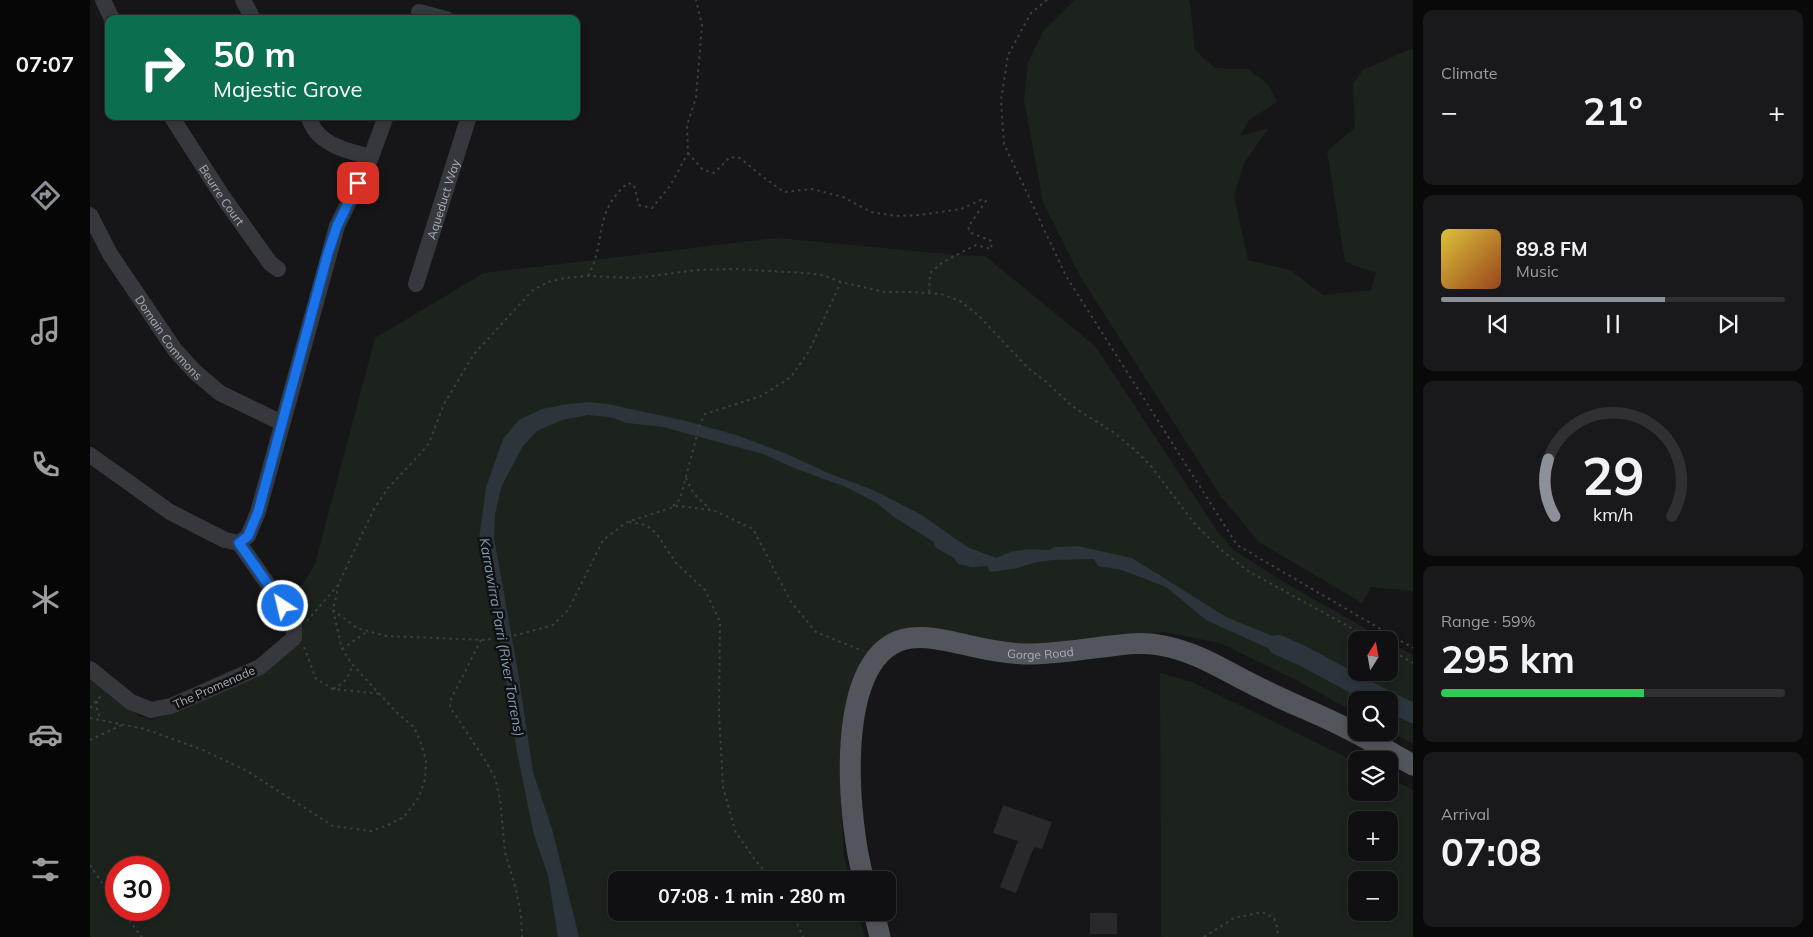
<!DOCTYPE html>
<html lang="en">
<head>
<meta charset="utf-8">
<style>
  body { margin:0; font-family:Mulish,sans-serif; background:#19191b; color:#f1f3f6; height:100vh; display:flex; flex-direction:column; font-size:19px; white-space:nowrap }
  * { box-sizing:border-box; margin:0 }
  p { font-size:16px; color:#9c9d9f }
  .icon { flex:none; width:28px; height:28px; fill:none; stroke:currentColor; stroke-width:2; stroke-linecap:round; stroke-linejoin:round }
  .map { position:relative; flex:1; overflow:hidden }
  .sheet { display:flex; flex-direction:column; gap:10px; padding:10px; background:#09090a; width:400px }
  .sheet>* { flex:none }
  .top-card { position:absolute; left:15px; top:15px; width:475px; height:105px; border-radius:10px; box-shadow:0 2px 8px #0003,0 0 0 1px #303032; background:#0b6e4f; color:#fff; overflow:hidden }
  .needle { width:32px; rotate:11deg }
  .controls { position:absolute; left:1258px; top:631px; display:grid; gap:10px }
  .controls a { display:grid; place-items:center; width:50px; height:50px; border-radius:10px; background:#101012; box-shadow:0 2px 8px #0003,0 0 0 1px #303032; font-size:25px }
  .speed { position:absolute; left:15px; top:856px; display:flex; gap:10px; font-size:25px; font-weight:700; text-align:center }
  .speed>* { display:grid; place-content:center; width:65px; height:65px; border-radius:50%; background:#101012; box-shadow:0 2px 8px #0003,0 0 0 1px #303032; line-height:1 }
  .speed .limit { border:8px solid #d22; background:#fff; color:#111 }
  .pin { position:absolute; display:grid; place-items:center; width:42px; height:42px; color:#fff; margin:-21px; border-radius:10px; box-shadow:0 2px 8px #0006 }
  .me { position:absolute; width:55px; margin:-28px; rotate:325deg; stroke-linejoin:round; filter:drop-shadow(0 0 4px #0008) }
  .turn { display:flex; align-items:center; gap:18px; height:105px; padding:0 25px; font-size:22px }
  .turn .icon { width:65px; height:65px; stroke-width:2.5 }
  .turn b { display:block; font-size:35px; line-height:42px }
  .big { font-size:38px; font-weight:700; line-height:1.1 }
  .sheet .card { flex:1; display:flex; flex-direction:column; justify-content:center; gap:8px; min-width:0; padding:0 18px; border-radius:10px; background:#19191b }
  .sheet .dial { align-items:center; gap:0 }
  .dial svg { height:130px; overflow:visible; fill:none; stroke:#303032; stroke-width:7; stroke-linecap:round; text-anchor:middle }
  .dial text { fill:#f1f3f6; stroke:none }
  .song { display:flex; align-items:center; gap:15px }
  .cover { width:60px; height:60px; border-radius:8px; background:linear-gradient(135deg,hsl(50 70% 55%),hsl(20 70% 35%)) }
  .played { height:5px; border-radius:2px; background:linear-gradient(90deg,#8c9099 65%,#303032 65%) }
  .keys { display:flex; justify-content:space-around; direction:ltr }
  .heat { display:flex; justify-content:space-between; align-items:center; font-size:28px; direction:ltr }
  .charge { height:8px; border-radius:4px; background:linear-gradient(90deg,#34c759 59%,#303032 0) }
  .trip { position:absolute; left:518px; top:871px; width:288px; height:50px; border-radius:10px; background:#101012; box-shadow:0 2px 8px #0003,0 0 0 1px #303032; font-weight:700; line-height:50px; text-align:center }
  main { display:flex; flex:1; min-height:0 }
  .menu { display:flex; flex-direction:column; width:90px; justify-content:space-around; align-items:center; background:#060607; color:#9c9d9f }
  .menu .icon { width:35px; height:35px }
  .menu .current { color:#8c9099 }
  .menu b { font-size:22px; color:#f1f3f6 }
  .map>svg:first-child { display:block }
  .green { fill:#1c231d; fill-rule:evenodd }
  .water { fill:#2c353c }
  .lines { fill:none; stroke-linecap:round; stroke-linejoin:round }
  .river { stroke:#2c353c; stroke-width:20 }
  .building { fill:#29292c }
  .path { stroke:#3d3f44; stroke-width:2; stroke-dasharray:2.5 4; stroke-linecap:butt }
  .minor { stroke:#37383d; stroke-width:16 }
  .major { stroke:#53555c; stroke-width:21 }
  .route-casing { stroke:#114b97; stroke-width:12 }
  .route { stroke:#1a73e8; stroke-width:9 }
  .labels { text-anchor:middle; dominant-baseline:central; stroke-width:5; stroke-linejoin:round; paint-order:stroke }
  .street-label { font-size:12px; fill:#a8adb8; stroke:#111113 }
  .water-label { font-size:14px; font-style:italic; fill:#7f9bb3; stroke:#111113 }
</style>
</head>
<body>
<main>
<nav class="menu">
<b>07:07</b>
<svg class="icon current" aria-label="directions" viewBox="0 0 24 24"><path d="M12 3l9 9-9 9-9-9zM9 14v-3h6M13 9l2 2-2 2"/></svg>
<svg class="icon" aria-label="music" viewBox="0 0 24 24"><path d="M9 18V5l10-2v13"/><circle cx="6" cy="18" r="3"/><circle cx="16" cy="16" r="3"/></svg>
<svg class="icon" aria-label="phone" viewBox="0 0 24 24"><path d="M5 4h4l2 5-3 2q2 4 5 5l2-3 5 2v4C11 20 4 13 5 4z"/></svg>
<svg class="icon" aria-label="climate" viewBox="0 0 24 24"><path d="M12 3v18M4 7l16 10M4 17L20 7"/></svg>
<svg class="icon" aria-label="car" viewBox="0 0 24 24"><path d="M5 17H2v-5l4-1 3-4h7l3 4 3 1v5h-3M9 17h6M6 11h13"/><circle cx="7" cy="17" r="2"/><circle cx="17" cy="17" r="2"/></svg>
<svg class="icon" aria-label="filters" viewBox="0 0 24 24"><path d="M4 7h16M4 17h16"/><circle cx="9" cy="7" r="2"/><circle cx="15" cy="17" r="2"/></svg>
</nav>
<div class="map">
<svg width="1323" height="937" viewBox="0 0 1323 937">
  <rect width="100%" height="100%" fill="#161618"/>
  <g class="green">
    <path d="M985 0H1098L1100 3 1105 50 1125 68 1158 69 1178 84 1187 102 1159 120 1150 136 1179 128 1154 163 1144 196 1158 260 1200 270 1233 295 1281 290 1286 273 1255 262 1237 151 1265 128 1263 84 1273 70 1323 48V593L1321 591 1281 587 1272 603 1169 542 1132 498 990 276 953 202 934 100 938 63 954 30Z"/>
    <path d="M687 238 867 255 895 256 1005 346 1128 532 1145 551 1197 584 1296 640H1266V672H1299V642L1323 655V744L1299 731V700H1266V713L1206 680 1130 643 1073 632 1019 637 957 647 801 641 754 734 751 805 754 856 760 880H526V912L768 913 775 937H0V675L49 716 61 720 82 713 205 646 199 607 225 564 285 338 394 273ZM26 868H69V910H26Z"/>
    <path d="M1070 673 1102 682 1266 762V792H1299V778L1323 790V937H1071ZM1266 820H1299V852H1266ZM1266 880H1299V912H1266Z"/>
  </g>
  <path class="water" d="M499 402 518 404 596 421 646 435 697 454 738 473 783 490 830 514 879 548 907 558C924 548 941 549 960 550L964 547 987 546 1042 558 1136 617 1224 653 1202 659 1116 620 1076 587 1032 570 1008 566 1004 559 963 560 947 562 923 569 900 572 897 566 882 567 868 564 864 558 845 547 844 542 804 517 787 503 756 487 704 468 673 454 573 427 537 423 520 417 498 415 472 420 447 431 433 446 412 485 405 514 404 538 428 672 443 772 462 829 489 937H468L458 875 444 835 427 752 404 607 395 574 389 539 396 488 413 439 429 420 452 409 478 404Z"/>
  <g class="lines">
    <g class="river">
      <path d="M1188 645 1213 656 1295 700"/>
      <path d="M1299 702 1323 713"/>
    </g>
  </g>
  <g class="building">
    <path d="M913 805 962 822 952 849 944 847 926 893 910 887 928 841 903 833Z"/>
    <rect x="1000" y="913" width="27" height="21"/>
  </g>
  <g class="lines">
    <g class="path">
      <path d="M957 0 941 13 918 55 911 100 914 144 976 276 1147 545 1323 648"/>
      <path d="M598 153 613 170 624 173 640 157 650 158 673 177 694 192 722 189 753 197 781 212 806 216 830 215 871 209 891 200 896 201 878 227 881 233 902 241 901 249 886 245 853 262 840 273 839 293"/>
      <path d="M498 276C517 242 502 213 538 183L544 185 549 205 562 208 580 186 598 153 597 125 606 98 612 25 606 0"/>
      <path d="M596 478 604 494 620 509"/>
      <path d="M583 506 590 499 610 424 615 414 671 396 701 377 719 351 751 282"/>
      <path d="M539 522 556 525 566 533 586 563 615 590 630 622 629 712 633 787 645 831 665 860 682 880"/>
      <path d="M243 610 267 628 296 636 395 640 427 635 463 625 479 609 513 540 537 522 587 506 623 510 663 529 701 602 726 632 773 651"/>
      <path d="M217 621 248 585"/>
      <path d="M391 640 361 699 360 707 395 760 405 778 410 799 415 852 426 890 431 915 432 937"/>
      <path d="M214 647 226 679 243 689 291 694"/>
      <path d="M252 649 278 631"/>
      <path d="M1299 649 1323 663"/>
      <path d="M243 689C254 683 259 678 262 665"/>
      <path d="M7 701V710L11 720"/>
      <path d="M0 708 12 695"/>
      <path d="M0 718 55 729 113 750 157 771 243 826 281 831 298 825 314 817 329 797 335 779 336 761 331 743 324 727 306 712 262 664 252 649 243 610 249 583 284 509 298 488 332 452 339 443 354 404 384 354 443 290 458 282 475 278 497 276 546 278 607 270 644 269 715 273 733 275 751 282 794 292H821L851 294 870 301 888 315 938 368 955 381 982 406 1023 432 1046 451 1061 466 1104 523 1130 549 1158 571 1283 640"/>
      <path d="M0 740 32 725"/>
      <path d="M0 865 26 904"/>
      <path d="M31 910 52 937"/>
      <path d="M702 912 713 937"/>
      <path d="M1114 937 1144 918 1172 912 1184 918 1187 927 1188 937"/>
    </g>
    <g class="minor">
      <path d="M13 0 22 19"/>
      <path d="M153 0 163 19"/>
      <path d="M329 12 356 19"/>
      <path id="s1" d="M81 116 133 197 180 263 188 269"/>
      <path d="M218 116C220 121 222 126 225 130 237 147 262 152 281 157"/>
      <path id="s2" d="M0 215 20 254 85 350 105 372 130 393 192 423"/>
      <path id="s3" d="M326 284 379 116"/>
      <path d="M0 455 80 512 135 540 149 543 204 622V638L170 667 81 706 61 710 41 702 0 669"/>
      <path d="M149 543 158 536 168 512 247 226 281 157 296 116"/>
    </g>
    <g class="major">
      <path id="s4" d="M774 880C758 825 740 648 821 638 842 636 861 642 881 646 898 650 915 653 933 654 962 655 992 649 1021 646 1037 644 1053 642 1069 645 1107 651 1138 673 1172 689 1199 703 1229 714 1256 728 1279 739 1301 753 1323 765"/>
      <path d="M784 912 790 937"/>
    </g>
  </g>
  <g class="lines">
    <g class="route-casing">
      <path id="route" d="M193 606 149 543 158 536 168 512 238 253 247 226 268 183"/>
    </g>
    <use href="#route" class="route"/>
  </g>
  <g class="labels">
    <g class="street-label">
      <text stroke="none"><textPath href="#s1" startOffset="94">Beurre Court</textPath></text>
      <text stroke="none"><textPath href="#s3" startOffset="89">Aqueduct Way</textPath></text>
      <text stroke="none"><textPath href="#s2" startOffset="146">Domain Commons</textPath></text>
      <text stroke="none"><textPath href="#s4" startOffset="400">Gorge Road</textPath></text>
      <text transform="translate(124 687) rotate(-24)">The Promenade</text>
    </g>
    <g class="water-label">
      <text transform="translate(412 637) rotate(80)">Karrawirra Parri (River Torrens)</text>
    </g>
  </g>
</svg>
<div class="controls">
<a><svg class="needle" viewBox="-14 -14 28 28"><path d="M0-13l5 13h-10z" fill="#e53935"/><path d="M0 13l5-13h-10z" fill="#9c9d9f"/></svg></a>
<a><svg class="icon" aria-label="search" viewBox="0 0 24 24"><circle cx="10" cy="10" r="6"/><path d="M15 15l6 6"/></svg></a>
<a><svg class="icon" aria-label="layers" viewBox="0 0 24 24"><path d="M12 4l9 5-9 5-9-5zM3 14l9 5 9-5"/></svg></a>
<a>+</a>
<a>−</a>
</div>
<div class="speed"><div class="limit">30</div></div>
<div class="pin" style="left:268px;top:183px;background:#d93025"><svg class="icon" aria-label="arrive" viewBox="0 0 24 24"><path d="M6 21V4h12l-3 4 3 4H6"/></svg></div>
<svg class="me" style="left:193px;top:606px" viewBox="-20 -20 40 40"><circle r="17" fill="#1a73e8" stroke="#fff" stroke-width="3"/><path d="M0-11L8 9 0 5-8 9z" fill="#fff"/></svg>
<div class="trip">07:08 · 1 min · 280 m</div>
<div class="top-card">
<div class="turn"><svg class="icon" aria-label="right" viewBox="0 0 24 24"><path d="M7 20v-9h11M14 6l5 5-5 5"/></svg><div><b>50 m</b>Majestic Grove</div></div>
</div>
</div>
<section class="sheet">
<div class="card"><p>Climate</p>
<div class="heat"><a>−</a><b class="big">21°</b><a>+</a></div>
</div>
<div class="card">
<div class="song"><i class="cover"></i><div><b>89.8 FM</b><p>Music</p></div></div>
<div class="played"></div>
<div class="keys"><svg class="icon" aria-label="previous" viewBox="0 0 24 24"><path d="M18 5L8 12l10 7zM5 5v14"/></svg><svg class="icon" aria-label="pause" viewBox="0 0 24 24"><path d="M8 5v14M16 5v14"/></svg><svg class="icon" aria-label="next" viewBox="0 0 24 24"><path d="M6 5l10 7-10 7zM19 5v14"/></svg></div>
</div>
<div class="card dial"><svg viewBox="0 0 100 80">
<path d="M14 69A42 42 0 1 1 86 69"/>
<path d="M14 69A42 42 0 0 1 10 34" stroke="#8c9099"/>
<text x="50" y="56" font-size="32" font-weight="700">29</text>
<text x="50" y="72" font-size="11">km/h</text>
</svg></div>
<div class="card"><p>Range · 59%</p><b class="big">295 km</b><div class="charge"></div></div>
<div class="card"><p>Arrival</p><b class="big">07:08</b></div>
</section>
</main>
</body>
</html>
